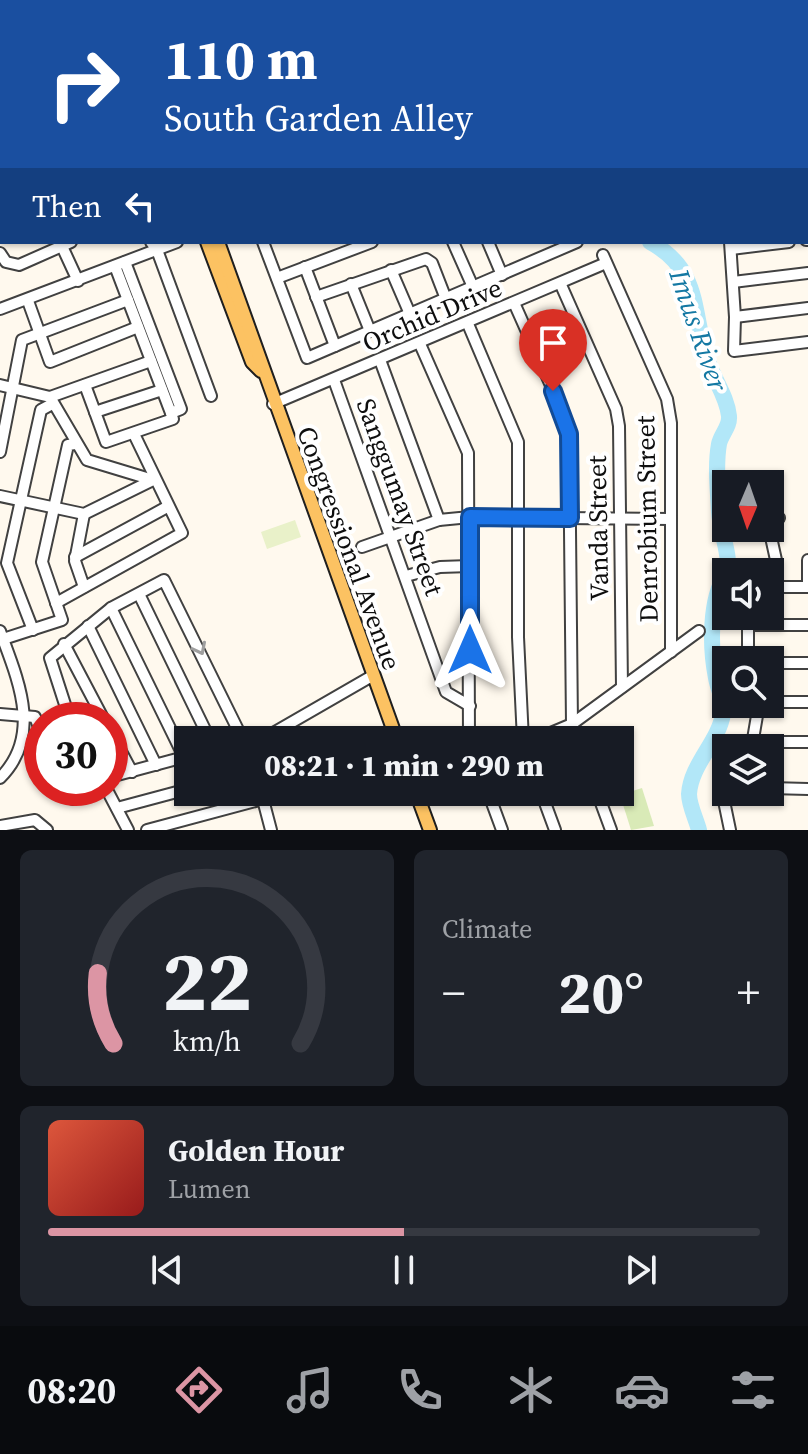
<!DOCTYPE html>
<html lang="en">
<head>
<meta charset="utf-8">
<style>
  body { margin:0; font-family:"Source Serif 4",serif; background:#20242c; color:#f1f3f6; height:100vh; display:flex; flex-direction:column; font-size:30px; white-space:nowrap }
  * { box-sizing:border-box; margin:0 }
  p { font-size:26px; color:#9ea1a6 }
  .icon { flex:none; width:44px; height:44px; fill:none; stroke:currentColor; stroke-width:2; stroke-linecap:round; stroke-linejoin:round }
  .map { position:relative; height:830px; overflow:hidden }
  .sheet { display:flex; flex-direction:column; gap:20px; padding:20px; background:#0d0f14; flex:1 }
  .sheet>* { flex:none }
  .top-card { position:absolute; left:0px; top:0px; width:808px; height:244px; box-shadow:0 2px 6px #0004; background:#1a4fa0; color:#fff; overflow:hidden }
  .needle { width:52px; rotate:182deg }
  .buttons { position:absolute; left:712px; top:470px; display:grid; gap:16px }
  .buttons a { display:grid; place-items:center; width:72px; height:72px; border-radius:0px; background:#171b24; box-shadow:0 2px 6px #0004; font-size:40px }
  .speed { position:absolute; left:24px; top:702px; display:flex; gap:16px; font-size:40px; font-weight:700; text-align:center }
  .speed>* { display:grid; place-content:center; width:104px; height:104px; border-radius:50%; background:#171b24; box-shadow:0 2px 6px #0004; line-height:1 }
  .speed .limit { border:12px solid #d22; background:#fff; color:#111 }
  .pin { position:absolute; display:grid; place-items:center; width:68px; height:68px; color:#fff; margin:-82px -34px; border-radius:50% 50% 50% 0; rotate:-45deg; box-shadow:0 0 8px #0007 }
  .pin .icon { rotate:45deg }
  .me { position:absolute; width:88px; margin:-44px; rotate:0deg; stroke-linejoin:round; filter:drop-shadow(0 0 6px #0008) }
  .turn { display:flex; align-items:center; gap:28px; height:168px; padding:0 32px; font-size:36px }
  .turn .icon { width:104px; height:104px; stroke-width:2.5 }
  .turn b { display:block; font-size:56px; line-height:68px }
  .then { display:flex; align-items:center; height:76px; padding:0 32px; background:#0003; gap:16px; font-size:30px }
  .big { font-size:60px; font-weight:800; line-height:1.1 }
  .sheet .card { flex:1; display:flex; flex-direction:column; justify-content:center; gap:12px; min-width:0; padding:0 28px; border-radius:12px; background:#20242c }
  .sheet .dial { align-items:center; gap:0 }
  .dial svg { height:208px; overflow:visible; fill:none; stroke:#363941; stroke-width:7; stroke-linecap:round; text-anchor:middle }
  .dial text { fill:#f1f3f6; stroke:none }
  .song { display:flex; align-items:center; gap:24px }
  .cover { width:96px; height:96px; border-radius:12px; background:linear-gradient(135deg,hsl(10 70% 55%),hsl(0 70% 35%)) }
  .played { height:8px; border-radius:4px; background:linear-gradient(90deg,#dc95a4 50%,#363941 50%) }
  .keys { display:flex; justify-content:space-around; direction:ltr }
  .heat { display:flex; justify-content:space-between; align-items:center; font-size:44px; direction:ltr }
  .sheet .tiles { flex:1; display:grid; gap:20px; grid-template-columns:1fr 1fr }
  .card:last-child { grid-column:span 2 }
  .trip { position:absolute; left:174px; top:726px; width:460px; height:80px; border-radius:0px; background:#171b24; box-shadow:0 2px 6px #0004; font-weight:800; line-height:80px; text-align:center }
  .tab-bar { display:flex; height:128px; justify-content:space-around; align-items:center; background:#090b0e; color:#9ea1a6 }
  .tab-bar .icon { width:56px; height:56px }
  .tab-bar .selected { color:#dc95a4 }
  .tab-bar b { font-size:36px; color:#f1f3f6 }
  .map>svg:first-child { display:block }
  .green { fill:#d9eab7 }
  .pitch { fill:#e9f1c9 }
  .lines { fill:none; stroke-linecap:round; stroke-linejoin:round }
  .river { stroke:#b2e7f8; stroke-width:16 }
  .minor-casing { stroke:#414141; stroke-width:14 }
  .major-casing { stroke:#1f1f1f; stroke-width:16 }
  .minor { stroke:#fff; stroke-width:10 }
  .major { stroke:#fcc262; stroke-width:12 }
  .oneway { stroke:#9f9f9f }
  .route-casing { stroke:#114b97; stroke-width:20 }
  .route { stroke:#1a73e8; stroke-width:14 }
  .labels { text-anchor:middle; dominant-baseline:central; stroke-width:8; stroke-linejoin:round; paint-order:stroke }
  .street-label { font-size:26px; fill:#0e0e0e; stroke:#fff }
  .water-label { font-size:28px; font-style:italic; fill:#1378a3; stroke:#fff }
</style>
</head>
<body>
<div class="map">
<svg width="808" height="830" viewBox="0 0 808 830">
  <rect width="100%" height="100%" fill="#fff9ee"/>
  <path class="green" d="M642 788 654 826 631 830 620 795Z"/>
  <path class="pitch" d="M295 520 301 537 267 549 261 532Z"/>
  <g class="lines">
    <g class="river">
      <path d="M625 0 630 2"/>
      <path d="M650 242C704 271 691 317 709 364 715 381 727 397 729 416 730 427 721 434 719 444 715 466 718 490 719 512 720 532 730 552 728 572"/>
      <path d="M699 830C696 819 689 805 689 794 691 764 718 743 723 714 725 701 718 690 716 678 710 648 709 600 726 574"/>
    </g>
    <g class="minor-casing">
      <g id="minor">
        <path d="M397 0 398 2"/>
        <path d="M429 0 430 2"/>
        <path d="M468 0V2"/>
        <path d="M497 0 498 2"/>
        <path d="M546 0 554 2"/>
        <path d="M177 2 186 0"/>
        <path d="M352 2 358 0"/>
        <path d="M806 65 808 64"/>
        <path d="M806 93 808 100"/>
        <path d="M0 105 2 104"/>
        <path d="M806 127H808"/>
        <path d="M0 135 2 138"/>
        <path d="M806 162H808"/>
        <path d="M2 194V198"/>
        <path d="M806 201H808"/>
        <path d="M806 240H808"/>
        <path d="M60 242 78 281"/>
        <path d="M151 242 157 250 211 396"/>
        <path d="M263 242 307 358 577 242"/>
        <path d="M453 242 473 287"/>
        <path d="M488 242 502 275"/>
        <path d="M730 242 735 317 734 351 808 342"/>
        <path d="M731 249 789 242"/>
        <path d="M0 253 6 262 19 265 71 242"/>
        <path d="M603 255 667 399 671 423V652"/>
        <path d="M125 262 181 409 171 413 173 419 106 442 95 412 162 390"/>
        <path d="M115 266 171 413"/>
        <path d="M305 267 335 346"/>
        <path d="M391 270 410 314"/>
        <path d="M277 278 372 242"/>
        <path d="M733 282 808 273"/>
        <path d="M351 284 370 331"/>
        <path d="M561 285 616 409 619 426 622 687"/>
        <path d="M316 297 426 259 432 263 446 299"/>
        <path d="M28 301 50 362 138 327"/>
        <path d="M515 305 565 417 569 434 572 724 578 740"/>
        <path d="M0 309 177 242"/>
        <path d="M735 317 808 308"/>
        <path d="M468 324 518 442V637L523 740"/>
        <path d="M420 344 468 453 469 740"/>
        <path d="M380 360 439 520"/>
        <path d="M334 380 446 692 470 706"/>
        <path d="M0 385 50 397"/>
        <path d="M85 385 95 412"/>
        <path d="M50 397 87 460 153 480"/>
        <path d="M50 397 151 361"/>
        <path d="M273 404 606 263"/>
        <path d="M0 452 22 340 128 300"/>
        <path d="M0 496 84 514 153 480"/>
        <path d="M770 524 779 518"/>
        <path d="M769 528 776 560V587"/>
        <path d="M362 547 439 520 470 517 671 519"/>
        <path d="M75 557 167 507"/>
        <path d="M406 576 440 567 470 566"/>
        <path d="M84 587 75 561 84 514"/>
        <path d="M772 587H808"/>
        <path d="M808 587V560"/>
        <path d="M139 594 210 740"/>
        <path d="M56 603 182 533 134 434"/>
        <path d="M111 608 184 757"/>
        <path d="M748 616V660"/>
        <path d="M748 625H808"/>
        <path d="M88 626 156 765"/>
        <path d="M33 630 7 563 41 410 52 404"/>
        <path d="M0 631C18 680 43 735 0 778"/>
        <path d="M0 640 62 620 42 562 68 445 75 444"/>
        <path d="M64 644 104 720"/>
        <path d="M770 663H808"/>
        <path d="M770 702H808"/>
        <path d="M0 714 35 717 42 735"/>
        <path d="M70 720 50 658 111 608 164 580 243 740"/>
        <path d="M110 731 132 772"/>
        <path d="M261 740 372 676"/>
        <path d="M534 740 572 724 699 631"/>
        <path d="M754 742H808"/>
        <path d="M752 745 759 704"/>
        <path d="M110 777 188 756"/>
        <path d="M64 788 73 799"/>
        <path d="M106 788 128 830"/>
        <path d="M770 788 808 789"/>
        <path d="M261 792 271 830"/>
        <path d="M488 792 502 830"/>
        <path d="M541 792 555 830"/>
        <path d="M597 792 611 830"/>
        <path d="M727 792 724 801 730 830"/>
        <path d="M117 808 188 789"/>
        <path d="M0 826 35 820 47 830"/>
        <path d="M147 830 263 799"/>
      </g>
    </g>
    <g class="major-casing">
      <g id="major">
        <path d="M25 0 27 2"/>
        <path d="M36 0 37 2"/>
        <path d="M207 242 252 362 261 371"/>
        <path d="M218 242 397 740"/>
        <path d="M416 792 430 830"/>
      </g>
    </g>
    <use href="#minor" class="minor"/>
    <use href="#major" class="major"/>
  </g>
  <defs><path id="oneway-chevron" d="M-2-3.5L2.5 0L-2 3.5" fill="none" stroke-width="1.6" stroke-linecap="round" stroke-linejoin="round" transform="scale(2)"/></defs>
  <use class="oneway" href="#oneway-chevron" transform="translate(200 649) rotate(63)"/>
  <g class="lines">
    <g class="route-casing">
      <path id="route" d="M470 650V517L570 518 569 434 553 391"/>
    </g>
    <use href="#route" class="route"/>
  </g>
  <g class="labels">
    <g class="street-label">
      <text transform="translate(432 315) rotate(-23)">Orchid Drive</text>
      <text transform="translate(400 497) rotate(70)">Sanggumay Street</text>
      <text transform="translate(647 519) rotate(-91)">Denrobium Street</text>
      <text transform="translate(598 528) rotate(-91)">Vanda Street</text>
      <text transform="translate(349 548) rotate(70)">Congressional Avenue</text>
    </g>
    <g class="water-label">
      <text transform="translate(699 330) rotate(71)">Imus River</text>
    </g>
  </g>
</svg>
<div class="buttons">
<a><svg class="needle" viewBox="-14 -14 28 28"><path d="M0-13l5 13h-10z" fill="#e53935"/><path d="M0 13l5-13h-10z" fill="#9ea1a6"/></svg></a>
<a><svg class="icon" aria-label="sound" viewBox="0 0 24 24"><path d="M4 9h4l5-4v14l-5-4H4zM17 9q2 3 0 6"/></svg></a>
<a><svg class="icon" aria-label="search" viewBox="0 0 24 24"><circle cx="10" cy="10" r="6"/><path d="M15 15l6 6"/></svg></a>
<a><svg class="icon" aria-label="layers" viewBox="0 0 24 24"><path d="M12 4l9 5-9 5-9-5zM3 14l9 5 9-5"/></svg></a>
</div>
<div class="speed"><div class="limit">30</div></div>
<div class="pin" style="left:553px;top:391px;background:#d93025"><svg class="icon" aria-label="arrive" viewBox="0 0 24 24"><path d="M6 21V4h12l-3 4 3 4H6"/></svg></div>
<svg class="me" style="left:470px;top:650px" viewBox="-20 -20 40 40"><path d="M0-17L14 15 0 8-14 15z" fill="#1a73e8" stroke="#fff" stroke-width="4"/></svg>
<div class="trip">08:21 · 1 min · 290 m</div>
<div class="top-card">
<div class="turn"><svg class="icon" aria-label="right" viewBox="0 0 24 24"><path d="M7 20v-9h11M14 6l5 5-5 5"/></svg><div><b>110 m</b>South Garden Alley</div></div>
<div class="then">Then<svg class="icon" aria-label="left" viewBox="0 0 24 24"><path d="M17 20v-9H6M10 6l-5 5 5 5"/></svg></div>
</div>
</div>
<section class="sheet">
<div class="tiles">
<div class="card dial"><svg viewBox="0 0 100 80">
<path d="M14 69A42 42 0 1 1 86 69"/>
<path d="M14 69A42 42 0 0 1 8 42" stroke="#dc95a4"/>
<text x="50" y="56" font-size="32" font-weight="700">22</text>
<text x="50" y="72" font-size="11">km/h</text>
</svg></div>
<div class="card"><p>Climate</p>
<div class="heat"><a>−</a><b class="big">20°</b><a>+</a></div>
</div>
<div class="card">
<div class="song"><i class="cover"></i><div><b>Golden Hour</b><p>Lumen</p></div></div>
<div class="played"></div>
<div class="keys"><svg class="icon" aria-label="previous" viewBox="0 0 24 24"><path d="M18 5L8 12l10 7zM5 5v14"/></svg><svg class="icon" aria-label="pause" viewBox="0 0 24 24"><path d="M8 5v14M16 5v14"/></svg><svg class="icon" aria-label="next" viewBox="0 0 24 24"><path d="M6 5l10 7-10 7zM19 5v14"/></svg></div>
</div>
</div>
</section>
<nav class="tab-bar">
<b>08:20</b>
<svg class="icon selected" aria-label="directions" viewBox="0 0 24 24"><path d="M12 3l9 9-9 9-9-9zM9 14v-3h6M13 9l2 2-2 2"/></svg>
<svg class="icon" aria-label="music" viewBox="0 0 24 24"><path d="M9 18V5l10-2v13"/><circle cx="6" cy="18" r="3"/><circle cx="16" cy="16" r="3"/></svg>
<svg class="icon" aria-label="phone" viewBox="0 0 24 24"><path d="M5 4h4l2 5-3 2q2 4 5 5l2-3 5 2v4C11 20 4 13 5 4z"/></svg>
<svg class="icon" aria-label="climate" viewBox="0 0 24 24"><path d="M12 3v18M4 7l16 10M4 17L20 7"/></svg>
<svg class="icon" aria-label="car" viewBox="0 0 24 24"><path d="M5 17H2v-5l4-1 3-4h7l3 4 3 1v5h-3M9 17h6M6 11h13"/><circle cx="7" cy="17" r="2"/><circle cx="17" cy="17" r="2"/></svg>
<svg class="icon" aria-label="filters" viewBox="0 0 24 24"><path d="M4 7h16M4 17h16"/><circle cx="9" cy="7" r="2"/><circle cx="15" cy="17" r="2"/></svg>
</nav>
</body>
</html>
